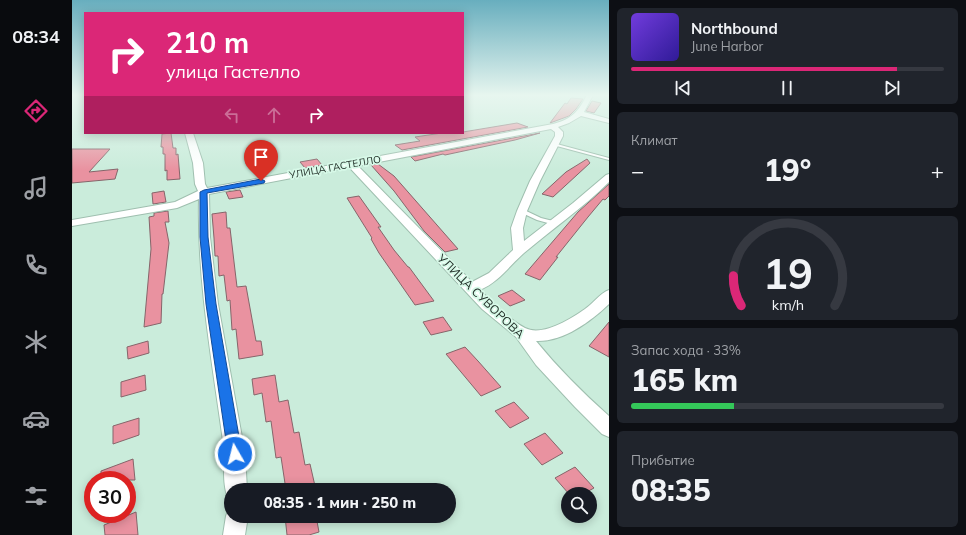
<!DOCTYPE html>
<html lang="ru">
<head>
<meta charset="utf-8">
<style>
  body { margin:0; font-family:Mulish,sans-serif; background:#20242c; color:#f1f3f6; height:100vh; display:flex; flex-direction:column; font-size:15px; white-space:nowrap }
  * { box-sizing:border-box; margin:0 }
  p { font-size:13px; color:#9ea1a6 }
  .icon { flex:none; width:22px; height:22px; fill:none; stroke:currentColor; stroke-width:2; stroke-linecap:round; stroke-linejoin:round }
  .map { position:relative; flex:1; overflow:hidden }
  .details { display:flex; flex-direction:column; gap:8px; padding:8px; background:#0d0f14; width:357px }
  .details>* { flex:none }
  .banner { position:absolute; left:12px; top:12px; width:380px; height:122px; border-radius:0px; box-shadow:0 2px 10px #0003; background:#db2777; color:#fff; overflow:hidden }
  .controls { position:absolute; left:489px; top:487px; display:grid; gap:8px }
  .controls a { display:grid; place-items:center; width:36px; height:36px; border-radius:50%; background:#171b24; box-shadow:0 2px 10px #0003; font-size:20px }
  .speed { position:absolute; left:12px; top:471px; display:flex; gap:8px; font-size:20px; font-weight:700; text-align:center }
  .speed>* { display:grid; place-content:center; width:52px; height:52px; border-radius:50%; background:#171b24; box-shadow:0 2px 10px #0003; line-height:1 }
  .speed .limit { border:6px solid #d22; background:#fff; color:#111 }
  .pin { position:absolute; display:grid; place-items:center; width:34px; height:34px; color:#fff; margin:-41px -17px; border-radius:50% 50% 50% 0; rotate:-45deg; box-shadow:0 0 4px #0007 }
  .pin .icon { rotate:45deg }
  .me { position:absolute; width:44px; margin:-22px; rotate:352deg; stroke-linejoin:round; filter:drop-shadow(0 0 3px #0008) }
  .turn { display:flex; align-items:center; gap:14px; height:84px; padding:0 16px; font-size:18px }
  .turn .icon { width:52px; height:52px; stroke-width:2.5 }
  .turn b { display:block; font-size:28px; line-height:34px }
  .lanes { display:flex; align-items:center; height:38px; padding:0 16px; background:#0003; justify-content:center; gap:20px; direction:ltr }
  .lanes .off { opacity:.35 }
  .big { font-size:30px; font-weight:800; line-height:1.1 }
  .details .tile { flex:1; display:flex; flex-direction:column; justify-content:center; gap:6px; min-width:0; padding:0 14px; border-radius:6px; background:#20242c }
  .details .dial { align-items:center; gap:0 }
  .dial svg { height:104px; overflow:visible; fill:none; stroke:#363941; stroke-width:7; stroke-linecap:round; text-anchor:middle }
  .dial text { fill:#f1f3f6; stroke:none }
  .song { display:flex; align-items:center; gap:12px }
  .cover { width:48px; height:48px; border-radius:6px; background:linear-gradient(135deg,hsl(260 70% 55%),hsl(250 70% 35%)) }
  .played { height:4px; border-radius:2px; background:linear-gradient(90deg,#db2777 85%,#363941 85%) }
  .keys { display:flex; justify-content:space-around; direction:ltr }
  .heat { display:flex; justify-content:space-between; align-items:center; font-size:22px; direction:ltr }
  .charge { height:6px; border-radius:3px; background:linear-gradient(90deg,#34c759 33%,#363941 0) }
  .trip { position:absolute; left:152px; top:483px; width:232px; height:40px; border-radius:20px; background:#171b24; box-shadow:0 2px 10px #0003; font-weight:800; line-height:40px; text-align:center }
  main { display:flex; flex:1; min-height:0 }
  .dock { display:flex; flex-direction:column; width:72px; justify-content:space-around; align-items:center; background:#090b0e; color:#9ea1a6 }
  .dock .icon { width:28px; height:28px }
  .dock .on { color:#db2777 }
  .dock b { font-size:18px; color:#f1f3f6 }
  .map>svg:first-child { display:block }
  .building { fill:#e992a0; stroke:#86656a }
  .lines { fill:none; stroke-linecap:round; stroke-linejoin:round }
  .lane-casing { stroke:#9fbfaf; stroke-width:2 }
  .street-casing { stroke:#9fbfaf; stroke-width:2 }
  .lane { fill:#fff; fill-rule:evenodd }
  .street { fill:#fff; fill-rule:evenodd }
  .route { fill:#1a73e8; stroke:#114b97 }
  .labels { text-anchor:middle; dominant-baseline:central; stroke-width:3.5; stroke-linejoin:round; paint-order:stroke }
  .far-street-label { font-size:10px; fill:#1c2822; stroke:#d7f9e8 }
  .street-label { font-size:12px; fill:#1c2822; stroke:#d7f9e8 }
</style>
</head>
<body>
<main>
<nav class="dock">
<b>08:34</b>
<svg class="icon on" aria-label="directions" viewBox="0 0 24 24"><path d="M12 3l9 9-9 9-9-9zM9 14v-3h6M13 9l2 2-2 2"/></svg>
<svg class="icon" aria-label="music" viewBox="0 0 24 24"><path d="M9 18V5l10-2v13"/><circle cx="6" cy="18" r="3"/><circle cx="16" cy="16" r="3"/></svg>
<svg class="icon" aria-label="phone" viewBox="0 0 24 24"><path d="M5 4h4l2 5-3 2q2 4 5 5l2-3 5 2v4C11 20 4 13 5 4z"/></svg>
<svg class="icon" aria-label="climate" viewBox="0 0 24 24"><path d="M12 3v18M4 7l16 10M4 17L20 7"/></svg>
<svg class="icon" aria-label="car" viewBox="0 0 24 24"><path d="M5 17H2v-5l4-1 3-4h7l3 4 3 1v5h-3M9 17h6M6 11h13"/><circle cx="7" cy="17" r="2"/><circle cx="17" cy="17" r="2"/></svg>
<svg class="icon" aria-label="filters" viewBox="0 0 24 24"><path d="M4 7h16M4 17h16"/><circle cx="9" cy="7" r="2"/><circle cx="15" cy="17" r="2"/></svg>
</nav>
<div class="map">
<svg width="537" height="535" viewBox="0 0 537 535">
  <rect width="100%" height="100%" fill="#caecdb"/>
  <g class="building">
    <path d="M499 98 511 99 504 109 497 116 478 123 493 103 495 104Z"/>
    <path d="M520 101 529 103 522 113 514 111Z"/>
    <path d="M445 123 456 127 330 150 323 145 348 141 343 137 370 133H391V132Z"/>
    <path d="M99 133 101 148H104V155L106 154 108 179 95 180V170L93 171V154H91V147H89L90 134Z"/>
    <path d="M468 133 443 140 373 155 371 154 343 161 339 157Z"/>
    <path d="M0 149H38L17 172 46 169 43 179 0 183Z"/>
    <path d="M245 159 250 165 233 168 228 162Z"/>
    <path d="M515 159 518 163 481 197 470 194 494 172Z"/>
    <path d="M306 164 322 176 386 249 373 252 352 231 322 191 299 165Z"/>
    <path d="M537 184V196L533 200 531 199 516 217 484 257H486L468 280 453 274 506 212Z"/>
    <path d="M168 190 171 197 157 199 154 192Z"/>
    <path d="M92 191 94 202 81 204 80 193Z"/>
    <path d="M287 196 309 227H306L322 250 336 267H337L362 301 343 305 307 253 299 239 300 238 275 198Z"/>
    <path d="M96 211 97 222H93L97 243 91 294H90L89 323 72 327 79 249 77 217 82 216V213Z"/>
    <path d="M154 212 155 228H158L165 287 174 286 184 341H189L191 355 167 359 164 329 160 330 158 300 155 301 152 275 147 276 146 256H143L142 238 140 214Z"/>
    <path d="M440 290 453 300 438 306 426 296Z"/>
    <path d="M371 317 380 330 359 335 351 322Z"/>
    <path d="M537 322V357L517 346Z"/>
    <path d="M76 341 77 353 56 359 55 347Z"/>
    <path d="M393 347 406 361 429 387 409 396 374 354Z"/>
    <path d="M73 375 74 390 49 397V382Z"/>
    <path d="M203 375 207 402 216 400 222 433 227 432 233 465 238 464 243 486 226 490H214L209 457 204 458 199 421 194 422 190 393 182 395 180 379Z"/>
    <path d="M442 402 457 418 438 428 423 411Z"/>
    <path d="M67 418V435L41 444V426Z"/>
    <path d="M473 433 491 453 470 465 452 444Z"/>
    <path d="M61 459 63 480H29V471Z"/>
    <path d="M503 467 522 488 511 494H497L483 478Z"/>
    <path d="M64 512 66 535H33L32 525Z"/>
    <path d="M213 516H244L247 532 237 535H215Z"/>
  </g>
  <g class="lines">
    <g class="lane-casing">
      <g id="lane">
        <path d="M481 143 537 158V160L481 145Z"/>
        <path d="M450 209 469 218 485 222 486 223 483 225 465 220 448 212 447 211Z"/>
      </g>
    </g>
    <g class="street-casing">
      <g id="street">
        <path d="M515 95H521L512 112 537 119V123L509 116 497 123 486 127 491 132V136L468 181 455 211 451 228 452 241 501 203 534 175 537 174V182C511 208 480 229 452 253 437 266 427 282 408 290 419 302 438 320 453 328 470 337 499 319 513 309 521 304 528 293 537 290V304C518 322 491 342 464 341 486 368 511 393 537 416V437L530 434 503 407 464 365 444 337 410 309 277 167 137 194 138 237 146 304 173 454 175 490H159V499L156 498C149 481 154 459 151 441 140 361 125 280 127 199L105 208 0 226V220L103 202 126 191 123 184 121 163 113 133H121L131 163 133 184 135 188 481 124C500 119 506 112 515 95ZM479 129 483 132V136L458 181 445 211 439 228 441 250 417 273 400 282 286 166Z"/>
        <path d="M159 507V516H176L173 535H151L154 516 157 508Z"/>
      </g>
    </g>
    <use href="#lane" class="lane"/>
    <use href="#street" class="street"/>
  </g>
  <linearGradient id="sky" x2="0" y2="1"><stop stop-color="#68aebe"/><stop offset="0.56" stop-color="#e7f6ef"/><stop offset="1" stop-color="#e7f6ef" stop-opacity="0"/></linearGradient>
  <rect width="537" height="170" fill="url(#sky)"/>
  <path class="route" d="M189 179 193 181 192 183 135 193 136 237 144 304 170 454 168 459 163 461 158 459 156 454 134 304 128 237V192L132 190Z"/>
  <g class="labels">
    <g class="far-street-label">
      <text transform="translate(263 167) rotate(-10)">УЛИЦА ГАСТЕЛЛО</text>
    </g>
    <g class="street-label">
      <text transform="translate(409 296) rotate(44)">УЛИЦА СУВОРОВА</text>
    </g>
  </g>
</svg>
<div class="controls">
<a><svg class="icon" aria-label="search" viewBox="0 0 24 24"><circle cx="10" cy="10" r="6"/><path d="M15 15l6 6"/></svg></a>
</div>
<div class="speed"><div class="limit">30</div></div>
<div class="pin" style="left:189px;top:181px;background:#d93025"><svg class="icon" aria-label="arrive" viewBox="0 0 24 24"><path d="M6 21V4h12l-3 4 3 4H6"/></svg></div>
<svg class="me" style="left:163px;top:454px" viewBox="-20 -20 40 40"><circle r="17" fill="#1a73e8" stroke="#fff" stroke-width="3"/><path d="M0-11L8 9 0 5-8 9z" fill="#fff"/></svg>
<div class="trip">08:35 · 1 мин · 250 m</div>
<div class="banner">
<div class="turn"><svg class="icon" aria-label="right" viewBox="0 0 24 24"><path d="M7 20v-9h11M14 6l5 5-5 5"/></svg><div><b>210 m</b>улица Гастелло</div></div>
<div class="lanes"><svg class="icon off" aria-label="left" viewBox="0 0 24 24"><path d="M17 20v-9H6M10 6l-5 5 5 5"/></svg><svg class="icon off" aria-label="ahead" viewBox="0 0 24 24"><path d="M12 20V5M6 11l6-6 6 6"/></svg><svg class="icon" aria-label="right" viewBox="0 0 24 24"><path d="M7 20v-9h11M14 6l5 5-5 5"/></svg></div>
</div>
</div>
<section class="details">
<div class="tile">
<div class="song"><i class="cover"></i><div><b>Northbound</b><p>June Harbor</p></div></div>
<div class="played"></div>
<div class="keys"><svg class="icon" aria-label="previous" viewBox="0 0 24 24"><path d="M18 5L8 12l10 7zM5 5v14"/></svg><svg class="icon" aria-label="pause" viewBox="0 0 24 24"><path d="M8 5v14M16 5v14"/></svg><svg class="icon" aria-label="next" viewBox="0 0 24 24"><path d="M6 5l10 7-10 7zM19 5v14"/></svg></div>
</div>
<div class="tile"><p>Климат</p>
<div class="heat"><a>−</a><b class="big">19°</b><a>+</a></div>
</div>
<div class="tile dial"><svg viewBox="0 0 100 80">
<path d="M14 69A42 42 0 1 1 86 69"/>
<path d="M14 69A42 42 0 0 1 8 46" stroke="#db2777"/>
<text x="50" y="56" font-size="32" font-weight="700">19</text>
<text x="50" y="72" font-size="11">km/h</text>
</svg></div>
<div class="tile"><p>Запас хода · 33%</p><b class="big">165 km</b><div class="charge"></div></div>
<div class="tile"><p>Прибытие</p><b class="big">08:35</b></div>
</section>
</main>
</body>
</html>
